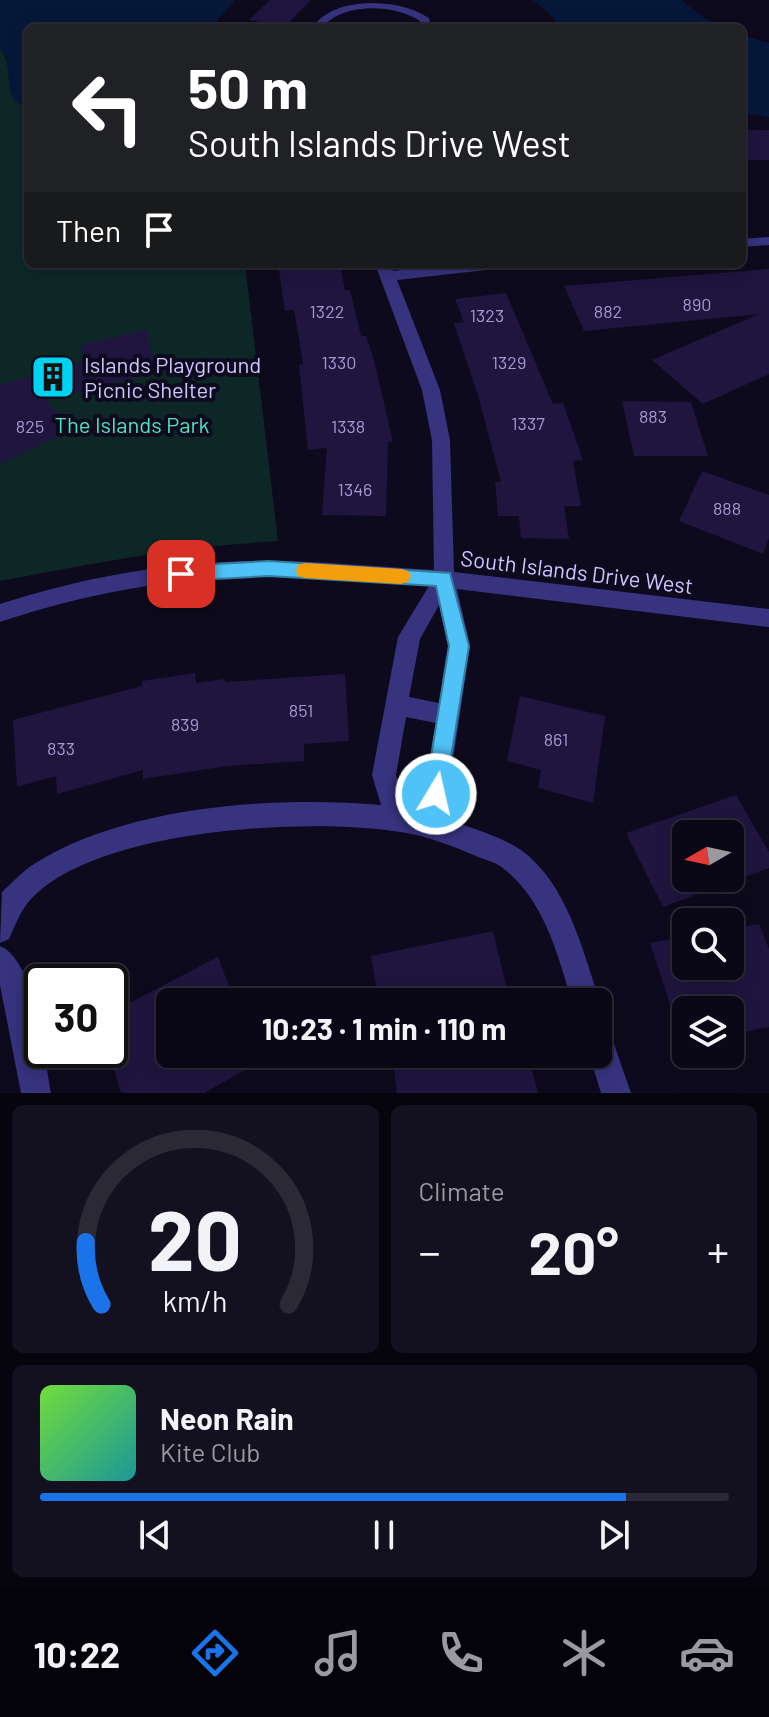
<!DOCTYPE html>
<html lang="en">
<head>
<meta charset="utf-8">
<style>
  body { margin:0; font-family:Barlow,sans-serif; background:#13111f; color:#f1f3f6; height:100vh; display:flex; flex-direction:column; font-size:30px; white-space:nowrap }
  * { box-sizing:border-box; margin:0 }
  p { font-size:26px; color:#999aa1 }
  .icon { flex:none; width:44px; height:44px; fill:none; stroke:currentColor; stroke-width:2; stroke-linecap:round; stroke-linejoin:round }
  .map { position:relative; height:1093px; overflow:hidden }
  .panel { display:flex; flex-direction:column; gap:12px; padding:12px; background:#06040c; flex:1 }
  .panel>* { flex:none }
  .banner { position:absolute; left:24px; top:24px; width:722px; height:244px; border-radius:12px; box-shadow:0 4px 20px #0003,0 0 0 2px #2a2935; background:#202124; color:#fff; overflow:hidden }
  .needle { width:52px; rotate:261deg }
  .controls { position:absolute; left:672px; top:820px; display:grid; gap:16px }
  .controls a { display:grid; place-items:center; width:72px; height:72px; border-radius:12px; background:#0a0816; box-shadow:0 4px 20px #0003,0 0 0 2px #2a2935; font-size:40px }
  .speed { position:absolute; left:24px; top:964px; display:flex; gap:16px; font-size:40px; font-weight:700; text-align:center }
  .speed>* { display:grid; place-content:center; width:104px; height:104px; border-radius:50%; background:#0a0816; box-shadow:0 4px 20px #0003,0 0 0 2px #2a2935; line-height:1 }
  .speed .limit { border:4px solid #111; border-radius:12px; background:#fff; color:#111 }
  .pin { position:absolute; display:grid; place-items:center; width:68px; height:68px; color:#fff; margin:-34px; border-radius:16px; box-shadow:0 4px 12px #0006 }
  .me { position:absolute; width:88px; margin:-44px; rotate:9deg; stroke-linejoin:round; filter:drop-shadow(0 0 6px #0008) }
  .turn { display:flex; align-items:center; gap:28px; height:168px; padding:0 32px; font-size:36px }
  .turn .icon { width:104px; height:104px; stroke-width:2.5 }
  .turn b { display:block; font-size:56px; line-height:68px }
  .then { display:flex; align-items:center; height:76px; padding:0 32px; background:#0003; gap:16px; font-size:30px }
  .big { font-size:60px; font-weight:700; line-height:1.1 }
  .panel .tile { flex:1; display:flex; flex-direction:column; justify-content:center; gap:12px; min-width:0; padding:0 28px; border-radius:12px; background:#13111f }
  .panel .dial { align-items:center; gap:0 }
  .dial svg { height:208px; overflow:visible; fill:none; stroke:#2a2935; stroke-width:7; stroke-linecap:round; text-anchor:middle }
  .dial text { fill:#f1f3f6; stroke:none }
  .song { display:flex; align-items:center; gap:24px }
  .cover { width:96px; height:96px; border-radius:12px; background:linear-gradient(135deg,hsl(100 70% 55%),hsl(180 70% 35%)) }
  .played { height:8px; border-radius:4px; background:linear-gradient(90deg,#1a73e8 85%,#2a2935 85%) }
  .keys { display:flex; justify-content:space-around; direction:ltr }
  .heat { display:flex; justify-content:space-between; align-items:center; font-size:44px; direction:ltr }
  .panel .tiles { flex:1; display:grid; gap:12px; grid-template-columns:1fr 1fr }
  .tile:last-child { grid-column:span 2 }
  .trip { position:absolute; left:156px; top:988px; width:456px; height:80px; border-radius:12px; background:#0a0816; box-shadow:0 4px 20px #0003,0 0 0 2px #2a2935; font-weight:700; line-height:80px; text-align:center }
  .tabs { display:flex; height:128px; justify-content:space-around; align-items:center; background:#040309; color:#999aa1 }
  .tabs .icon { width:56px; height:56px }
  .tabs .selected { color:#1a73e8 }
  .tabs b { font-size:36px; color:#f1f3f6 }
  .map>svg:first-child { display:block }
  .green { fill:#0d2727 }
  .water { fill:#06183a }
  .building { fill:#1f153f; fill-rule:evenodd }
  .lines { fill:none; stroke-linecap:round; stroke-linejoin:round }
  .minor { fill:#37337f; fill-rule:evenodd }
  .route { fill:#4fc3f7; stroke:#337fa1; stroke-width:2 }
  .slow { fill:#f59e0b }
  .labels { text-anchor:middle; dominant-baseline:central; stroke-width:8; stroke-linejoin:round; paint-order:stroke }
  .number-label { font-size:18px; fill:#a29acf }
  .poi-label { font-size:22px; fill:#cec6ff; stroke:#0e0a1d; text-anchor:start }
  .park-label { font-size:22px; fill:#4de4c2; stroke:#0e0a1d }
  .street-label { font-size:22px; fill:#cec6ff; stroke:#0e0a1d }
</style>
</head>
<body>
<div class="map">
<svg width="769" height="1093" viewBox="0 0 769 1093">
  <rect width="100%" height="100%" fill="#0e0a1d"/>
  <path class="green" d="M0 48 7 61 11 94 28 109V264H245L278 541C184 546 92 563 0 581Z"/>
  <g class="water">
    <path d="M0 0H235L211 28H28V109L15 101 11 94 7 59 0 48Z"/>
    <path d="M533 0H681L704 18 724 28H559L554 18Z"/>
    <path d="M742 35 769 43V117L742 113Z"/>
  </g>
  <g class="building">
    <path d="M270 0H311L286 26 249 20Z"/>
    <rect x="742" y="130" width="27" height="30"/>
    <path d="M278 264H340L345 290H350L361 336H366L374 360 393 442H388L386 516 322 515 327 448 308 450 299 365 303 364 294 310 285 311Z"/>
    <path d="M769 269V374L703 404 652 360 759 314 584 331 564 286Z"/>
    <path d="M506 293 553 404 563 403 583 460 573 461 581 506H564L569 539 521 538 519 516H498L495 482H501L478 395 454 323 464 322 455 299Z"/>
    <path d="M147 329 151 351 160 371 46 400 61 417 56 420 66 432 0 464V385L85 361 80 346Z"/>
    <path d="M622 401 691 402 708 456H634Z"/>
    <path d="M702 471 769 495V538L763 554 679 521Z"/>
    <path d="M195 673 196 683 225 679V682L345 674 349 741 304 744V761L227 766 143 779V770L57 794 56 776 17 787 13 720 142 686V681Z"/>
    <path d="M520 696 605 716 593 803 538 788 541 770 507 761Z"/>
    <path d="M736 795 769 852V868L663 907 626 833ZM686 834H730V878H686Z"/>
    <path d="M759 924 769 949V1027L730 1035V1010H686V1043L683 1044 650 943 686 937V966H730V929Z"/>
    <path d="M493 931 510 1002H379L371 956Z"/>
    <path d="M218 957 235 1002H170V1054H274L204 1093H121L110 1055V1013Z"/>
    <path d="M392 1054H528L538 1093H397Z"/>
  </g>
  <g class="lines">
    <g class="minor">
      <path d="M368 3C390 3 410 6 429 18L431 28H421L420 21C398 7 363 4 339 15 327 20 325 28 312 28 326 9 345 5 368 3Z"/>
      <path d="M769 237V245L742 247V239Z"/>
      <path d="M375 264H391L393 271 454 264H503L495 269 397 280 440 390 450 440 454 572 769 609V627L457 589 470 646 448 794 445 802 428 814C453 821 501 836 521 850 567 883 583 951 600 1002L598 1007V1002H572C558 955 544 900 504 869 496 862 485 860 476 856 452 846 427 836 401 832 309 818 131 828 51 882 25 900 21 912 9 939L0 943 2 892C12 883 23 871 34 864 127 805 275 796 381 805L372 775 398 637 429 586C376 583 323 578 270 577 179 576 86 593 0 622V604C87 576 178 560 269 561 324 561 379 567 434 570L432 440 422 390ZM439 605 448 646 439 703 409 697 420 639ZM406 717 436 723 425 787 404 801 396 775Z"/>
      <path d="M0 946C36 961 44 1057 51 1093H21L0 985Z"/>
      <path d="M598 1023 608 1027 631 1093H601L589 1054H598Z"/>
    </g>
  </g>
  <path class="route" d="M269 561 450 573 469 646 444 801 436 804 428 801 425 794 449 646 436 586 269 576 181 581 175 579 172 574 175 568 181 566Z"/>
  <path class="slow" d="M305 563 401 569 408 571 411 576 408 582 401 584 305 578 298 576 296 571 298 565Z"/>
  <defs>
    <g id="building-square" transform="scale(2.3)"><rect x="-9" y="-9" width="18" height="18" rx="4" fill="#00d3f1" stroke="#0e0a1d"/><path d="M-4-6H4V6H1V3H-1V6H-4ZM-2.5-4.3h1.7v1.8h-1.7ZM.8-4.3h1.7v1.8H.8ZM-2.5-1h1.7V.8h-1.7ZM.8-1h1.7V.8H.8Z" fill="#111"/></g>
  </defs>
  <g fill-rule="evenodd">
    <use href="#building-square" x="53" y="377"/>
  </g>
  <g class="labels">
    <g class="number-label">
      <text x="697" y="304">890</text>
      <text x="327" y="311">1322</text>
      <text x="608" y="311">882</text>
      <text x="487" y="315">1323</text>
      <text x="339" y="362">1330</text>
      <text x="509" y="362">1329</text>
      <text x="653" y="416">883</text>
      <text x="528" y="423">1337</text>
      <text x="30" y="426">825</text>
      <text x="348" y="426">1338</text>
      <text x="355" y="489">1346</text>
      <text x="727" y="508">888</text>
      <text x="301" y="710">851</text>
      <text x="185" y="724">839</text>
      <text x="556" y="739">861</text>
      <text x="61" y="748">833</text>
    </g>
    <g class="poi-label">
      <text x="84" y="364">Islands Playground<tspan x="84" dy="25">Picnic Shelter</tspan></text>
    </g>
    <g class="park-label">
      <text x="132" y="424">The Islands Park</text>
    </g>
    <g class="street-label">
      <text transform="translate(577 571) rotate(7)">South Islands Drive West</text>
    </g>
  </g>
</svg>
<div class="controls">
<a><svg class="needle" viewBox="-14 -14 28 28"><path d="M0-13l5 13h-10z" fill="#e53935"/><path d="M0 13l5-13h-10z" fill="#999aa1"/></svg></a>
<a><svg class="icon" aria-label="search" viewBox="0 0 24 24"><circle cx="10" cy="10" r="6"/><path d="M15 15l6 6"/></svg></a>
<a><svg class="icon" aria-label="layers" viewBox="0 0 24 24"><path d="M12 4l9 5-9 5-9-5zM3 14l9 5 9-5"/></svg></a>
</div>
<div class="speed"><div class="limit">30</div></div>
<div class="pin" style="left:181px;top:574px;background:#d93025"><svg class="icon" aria-label="arrive" viewBox="0 0 24 24"><path d="M6 21V4h12l-3 4 3 4H6"/></svg></div>
<svg class="me" style="left:436px;top:794px" viewBox="-20 -20 40 40"><circle r="17" fill="#4fc3f7" stroke="#fff" stroke-width="3"/><path d="M0-11L8 9 0 5-8 9z" fill="#fff"/></svg>
<div class="trip">10:23 · 1 min · 110 m</div>
<div class="banner">
<div class="turn"><svg class="icon" aria-label="left" viewBox="0 0 24 24"><path d="M17 20v-9H6M10 6l-5 5 5 5"/></svg><div><b>50 m</b>South Islands Drive West</div></div>
<div class="then">Then<svg class="icon" aria-label="arrive" viewBox="0 0 24 24"><path d="M6 21V4h12l-3 4 3 4H6"/></svg></div>
</div>
</div>
<section class="panel">
<div class="tiles">
<div class="tile dial"><svg viewBox="0 0 100 80">
<path d="M14 69A42 42 0 1 1 86 69"/>
<path d="M14 69A42 42 0 0 1 8 45" stroke="#1a73e8"/>
<text x="50" y="56" font-size="32" font-weight="700">20</text>
<text x="50" y="72" font-size="11">km/h</text>
</svg></div>
<div class="tile"><p>Climate</p>
<div class="heat"><a>−</a><b class="big">20°</b><a>+</a></div>
</div>
<div class="tile">
<div class="song"><i class="cover"></i><div><b>Neon Rain</b><p>Kite Club</p></div></div>
<div class="played"></div>
<div class="keys"><svg class="icon" aria-label="previous" viewBox="0 0 24 24"><path d="M18 5L8 12l10 7zM5 5v14"/></svg><svg class="icon" aria-label="pause" viewBox="0 0 24 24"><path d="M8 5v14M16 5v14"/></svg><svg class="icon" aria-label="next" viewBox="0 0 24 24"><path d="M6 5l10 7-10 7zM19 5v14"/></svg></div>
</div>
</div>
</section>
<nav class="tabs">
<b>10:22</b>
<svg class="icon selected" aria-label="directions" viewBox="0 0 24 24"><path d="M12 3l9 9-9 9-9-9zM9 14v-3h6M13 9l2 2-2 2"/></svg>
<svg class="icon" aria-label="music" viewBox="0 0 24 24"><path d="M9 18V5l10-2v13"/><circle cx="6" cy="18" r="3"/><circle cx="16" cy="16" r="3"/></svg>
<svg class="icon" aria-label="phone" viewBox="0 0 24 24"><path d="M5 4h4l2 5-3 2q2 4 5 5l2-3 5 2v4C11 20 4 13 5 4z"/></svg>
<svg class="icon" aria-label="climate" viewBox="0 0 24 24"><path d="M12 3v18M4 7l16 10M4 17L20 7"/></svg>
<svg class="icon" aria-label="car" viewBox="0 0 24 24"><path d="M5 17H2v-5l4-1 3-4h7l3 4 3 1v5h-3M9 17h6M6 11h13"/><circle cx="7" cy="17" r="2"/><circle cx="17" cy="17" r="2"/></svg>
</nav>
</body>
</html>
